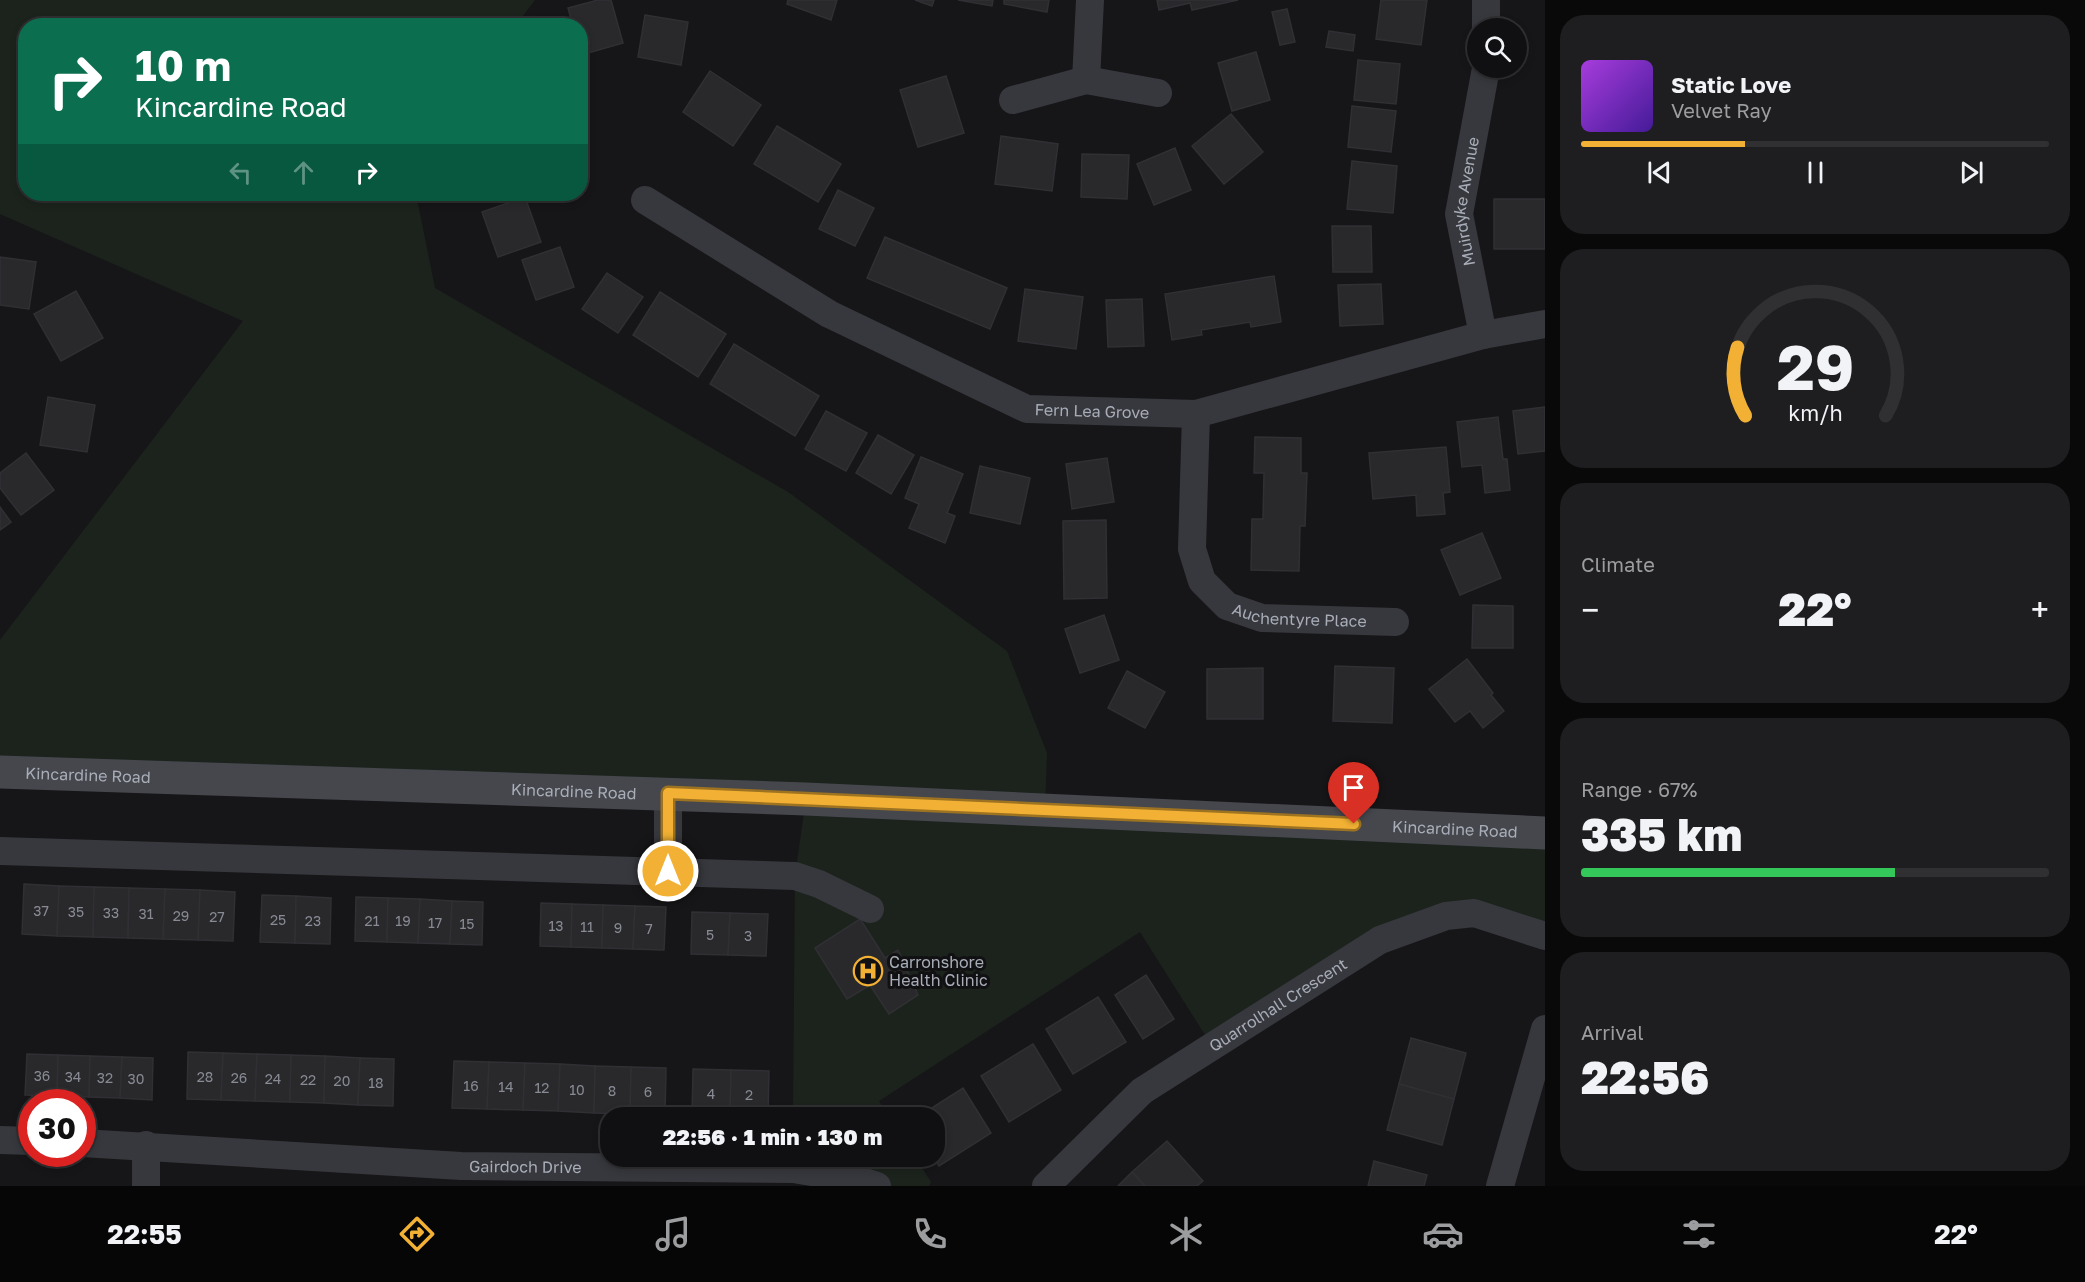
<!DOCTYPE html>
<html lang="en">
<head>
<meta charset="utf-8">
<style>
  body { margin:0; font-family:"Golos Text",sans-serif; background:#1e1e20; color:#f1f3f6; height:100vh; display:flex; flex-direction:column; font-size:22px; white-space:nowrap }
  * { box-sizing:border-box; margin:0 }
  p { font-size:20px; color:#9c9d9f }
  .icon { flex:none; width:33px; height:33px; fill:none; stroke:currentColor; stroke-width:2; stroke-linecap:round; stroke-linejoin:round }
  .map { position:relative; flex:1; overflow:hidden }
  .panel { display:flex; flex-direction:column; gap:15px; padding:15px; background:#09090a; width:540px }
  .panel>* { flex:none }
  .hud { position:absolute; left:18px; top:18px; width:570px; height:183px; border-radius:24px; box-shadow:0 3px 9px #0003,0 0 0 2px #303032; background:#0b6e4f; color:#fff; overflow:hidden }
  .buttons { position:absolute; left:1467px; top:18px; display:grid; gap:12px }
  .buttons a { display:grid; place-items:center; width:60px; height:60px; border-radius:50%; background:#101012; box-shadow:0 3px 9px #0003,0 0 0 2px #303032; font-size:30px }
  .speed { position:absolute; left:18px; top:1089px; display:flex; gap:12px; font-size:30px; font-weight:700; text-align:center }
  .speed>* { display:grid; place-content:center; width:78px; height:78px; border-radius:50%; background:#101012; box-shadow:0 3px 9px #0003,0 0 0 2px #303032; line-height:1 }
  .speed .limit { border:9px solid #d22; background:#fff; color:#111 }
  .pin { position:absolute; display:grid; place-items:center; width:51px; height:51px; color:#fff; margin:-62px -26px; border-radius:50% 50% 50% 0; rotate:-45deg; box-shadow:0 0 6px #0007 }
  .pin .icon { rotate:45deg }
  .me { position:absolute; width:66px; margin:-33px; rotate:0deg; stroke-linejoin:round; filter:drop-shadow(0 0 4px #0008) }
  .turn { display:flex; align-items:center; gap:21px; height:126px; padding:0 18px; font-size:27px }
  .turn .icon { width:78px; height:78px; stroke-width:2.5 }
  .turn b { display:block; font-size:42px; line-height:51px }
  .lanes { display:flex; align-items:center; height:57px; padding:0 18px; background:#0003; justify-content:center; gap:30px; direction:ltr }
  .lanes .off { opacity:.35 }
  .big { font-size:45px; font-weight:800; line-height:1.1 }
  .panel .tile { flex:1; display:flex; flex-direction:column; justify-content:center; gap:9px; min-width:0; padding:0 21px; border-radius:24px; background:#1e1e20 }
  .panel .dial { align-items:center; gap:0 }
  .dial svg { height:156px; overflow:visible; fill:none; stroke:#303032; stroke-width:7; stroke-linecap:round; text-anchor:middle }
  .dial text { fill:#f1f3f6; stroke:none }
  .song { display:flex; align-items:center; gap:18px }
  .cover { width:72px; height:72px; border-radius:9px; background:linear-gradient(135deg,hsl(280 70% 55%),hsl(260 70% 35%)) }
  .played { height:6px; border-radius:3px; background:linear-gradient(90deg,#f2b134 35%,#303032 35%) }
  .keys { display:flex; justify-content:space-around; direction:ltr }
  .heat { display:flex; justify-content:space-between; align-items:center; font-size:33px; direction:ltr }
  .charge { height:9px; border-radius:4px; background:linear-gradient(90deg,#34c759 67%,#303032 0) }
  .trip { position:absolute; left:600px; top:1107px; width:345px; height:60px; border-radius:24px; background:#101012; box-shadow:0 3px 9px #0003,0 0 0 2px #303032; font-weight:800; line-height:60px; text-align:center }
  .menu { display:flex; height:96px; justify-content:space-around; align-items:center; background:#060607; color:#9c9d9f }
  .menu .icon { width:42px; height:42px }
  .menu .selected { color:#f2b134 }
  .menu b { font-size:27px; color:#f1f3f6 }
  main { display:flex; flex:1; min-height:0 }
  .map>svg:first-child { display:block }
  .green { fill:#1c231d }
  .building { fill:#29292c; stroke:#303034; stroke-width:1.5 }
  .lines { fill:none; stroke-linecap:round; stroke-linejoin:round }
  .street { stroke:#37383d; stroke-width:28 }
  .secondary { stroke:#45474d; stroke-width:33 }
  .route-casing { stroke:#9d7322; stroke-width:15 }
  .route { stroke:#f2b134; stroke-width:10 }
  .labels { text-anchor:middle; dominant-baseline:central; stroke-width:6; stroke-linejoin:round; paint-order:stroke }
  .number-label { font-size:14px; fill:#888b94 }
  .street-label { font-size:16px; fill:#a8adb8; stroke:#111113 }
  .poi-label { font-size:16px; fill:#a8adb8; stroke:#111113; text-anchor:start }
</style>
</head>
<body>
<main>
<div class="map">
<svg width="1545" height="1186" viewBox="0 0 1545 1186">
  <rect width="100%" height="100%" fill="#161618"/>
  <g class="green">
    <path d="M0 0H535L515 26H26V194H416L435 288 788 492 1007 651 1047 753 1045 810 1545 833V936L1446 916 1212 1046 1140 932 879 1101 889 1117H793L795 876 806 799 0 772V640L243 321 0 214Z"/>
    <path d="M793 1157H915L931 1182 929 1186H877Z"/>
  </g>
  <g class="building">
    <path d="M598 0H611L623 43 581 55 580 26H573L568 8Z"/>
    <path d="M788 0H837L831 20 787 4Z"/>
    <path d="M915 0H934L932 6Z"/>
    <path d="M958 0H993L992 6Z"/>
    <path d="M1004 0H1049L1047 12 1004 4Z"/>
    <path d="M1157 0H1238L1192 10 1190 3 1159 10Z"/>
    <path d="M1381 0H1427L1421 45 1376 39Z"/>
    <path d="M1287 9 1295 42 1280 45 1272 12Z"/>
    <path d="M645 15 688 22 681 65 638 57Z"/>
    <path d="M1329 31 1355 35 1353 51 1326 47Z"/>
    <path d="M1256 52 1270 100 1232 111 1218 63Z"/>
    <path d="M1358 60 1400 64 1396 104 1354 100Z"/>
    <path d="M710 71 761 105 733 146 683 112Z"/>
    <path d="M946 76 964 133 918 147 900 90Z"/>
    <path d="M1352 106 1396 111 1391 152 1348 147Z"/>
    <path d="M1231 114 1263 152 1224 184 1192 146Z"/>
    <path d="M777 126 841 164 818 202 754 164Z"/>
    <path d="M1001 136 1058 144 1052 191 995 184Z"/>
    <path d="M1175 148 1191 190 1154 205 1137 164Z"/>
    <path d="M1082 154 1129 155 1127 199 1081 197Z"/>
    <path d="M1352 161 1397 166 1393 213 1347 209Z"/>
    <path d="M838 190 874 208 855 246 819 229Z"/>
    <path d="M525 197 541 242 498 257 482 212Z"/>
    <rect x="1494" y="199" width="51" height="50"/>
    <path d="M1332 226H1371L1372 272H1333Z"/>
    <path d="M885 237 1007 288 990 329 867 278Z"/>
    <path d="M560 247 574 287 536 300 522 260Z"/>
    <path d="M0 257 36 262 29 309 0 305Z"/>
    <path d="M607 273 643 297 618 333 582 309Z"/>
    <path d="M1274 276 1281 322 1251 327 1250 322 1201 330 1202 335 1172 340 1165 294Z"/>
    <path d="M1381 284 1383 324 1340 326 1338 285Z"/>
    <path d="M1025 289 1083 297 1076 349 1018 341Z"/>
    <path d="M76 291 103 338 61 361 34 314Z"/>
    <path d="M660 292 726 334 698 377 633 335Z"/>
    <path d="M1142 299 1144 346 1108 347 1106 300Z"/>
    <path d="M734 344 819 396 795 436 710 384Z"/>
    <path d="M48 397 95 405 87 452 40 445Z"/>
    <path d="M1545 407V451L1518 454 1513 411Z"/>
    <path d="M826 411 867 433 846 471 805 449Z"/>
    <path d="M1498 417 1503 459H1507L1510 490 1485 493 1482 465 1462 467 1457 422Z"/>
    <path d="M878 435 914 455 891 494 856 473Z"/>
    <path d="M1255 437 1301 438V473H1307L1305 526H1300L1299 571 1251 570 1252 519H1263L1264 473H1254Z"/>
    <path d="M1446 447 1450 492 1443 493 1445 514 1417 516 1416 495 1373 499 1369 453Z"/>
    <path d="M26 453 54 490 21 515 0 488V473Z"/>
    <path d="M921 457 963 474 947 513 955 516 945 543 909 528 919 504 905 498Z"/>
    <path d="M1107 458 1114 502 1072 509 1066 464Z"/>
    <path d="M980 466 1030 478 1020 524 970 513Z"/>
    <path d="M0 507 11 522 0 530Z"/>
    <path d="M1106 520 1107 598 1064 599 1063 521Z"/>
    <path d="M1482 533 1501 578 1460 595 1441 550Z"/>
    <path d="M1473 605 1513 606V648H1472Z"/>
    <path d="M1104 615 1119 660 1080 673 1065 629Z"/>
    <path d="M1467 659 1493 693 1491 695 1504 711 1483 728 1470 711 1455 722 1429 689Z"/>
    <path d="M1335 666 1394 668 1392 723 1333 721Z"/>
    <path d="M1263 668V719H1207V669Z"/>
    <path d="M1127 671 1165 692 1145 728 1108 708Z"/>
    <path d="M24 884 59 886 57 936 22 934Z"/>
    <path d="M59 886 94 887 93 937 57 936Z"/>
    <path d="M94 887 129 888 128 938 93 937Z"/>
    <path d="M129 888 165 889 163 939 128 938Z"/>
    <path d="M165 889 200 890 198 940 163 939Z"/>
    <path d="M200 890 235 892 233 941 198 940Z"/>
    <path d="M262 895 296 896 295 943 260 942Z"/>
    <path d="M296 896 331 898 330 944 295 943Z"/>
    <path d="M356 897 388 898 387 942 355 941Z"/>
    <path d="M388 898 420 899 418 943 387 942Z"/>
    <path d="M420 899 452 901 450 944 418 943Z"/>
    <path d="M452 901 483 902 482 945 450 944Z"/>
    <path d="M541 903 572 904 571 947 540 946Z"/>
    <path d="M572 904 603 905 602 948 571 947Z"/>
    <path d="M603 905 635 906 633 949 602 948Z"/>
    <path d="M635 906 666 907 664 950 633 949Z"/>
    <path d="M692 912 730 913 728 955 691 954Z"/>
    <path d="M730 913 768 914 766 956 728 955Z"/>
    <path d="M860 919 885 958 898 950 918 995 889 1014 870 985 847 999 815 948Z"/>
    <path d="M1146 975 1174 1019 1143 1039 1115 995Z"/>
    <path d="M1098 997 1126 1042 1073 1074 1046 1029Z"/>
    <path d="M1411 1038 1466 1053 1454 1099 1399 1084Z"/>
    <path d="M1033 1044 1061 1090 1009 1122 981 1076Z"/>
    <path d="M188 1052 223 1053 221 1100 187 1099Z"/>
    <path d="M223 1053 257 1054 255 1101 221 1100Z"/>
    <path d="M27 1054 58 1055 57 1096 25 1095Z"/>
    <path d="M257 1054 291 1055 290 1102 255 1101Z"/>
    <path d="M58 1055 90 1056 89 1097 57 1096Z"/>
    <path d="M291 1055 325 1056 324 1103 290 1102Z"/>
    <path d="M90 1056 122 1057 120 1098 89 1097Z"/>
    <path d="M325 1056 360 1058 358 1105 324 1103Z"/>
    <path d="M122 1057 153 1058 152 1100 120 1098Z"/>
    <path d="M360 1058 394 1059 393 1106 358 1105Z"/>
    <path d="M454 1061 489 1062 487 1109 452 1108Z"/>
    <path d="M489 1062 525 1063 523 1110 487 1109Z"/>
    <path d="M525 1063 560 1064 558 1111 523 1110Z"/>
    <path d="M560 1064 595 1066 594 1113 558 1111Z"/>
    <path d="M595 1066 631 1067 630 1114 594 1113Z"/>
    <path d="M631 1067 666 1068 665 1115 630 1114Z"/>
    <path d="M693 1069 731 1070 730 1117 692 1116Z"/>
    <path d="M731 1070 769 1071 768 1118 730 1117Z"/>
    <path d="M1399 1084 1454 1099 1442 1145 1387 1130Z"/>
    <path d="M963 1088 991 1133 939 1166 933 1156H934V1118H916Z"/>
    <path d="M1167 1141 1203 1181 1197 1186H1145L1132 1172Z"/>
    <path d="M1374 1161 1427 1175 1424 1186H1368Z"/>
    <path d="M1132 1172 1145 1186H1118Z"/>
  </g>
  <g class="lines">
    <g class="street">
      <path d="M1486 0V28"/>
      <path d="M1086 80 1090 0"/>
      <path d="M1013 100 1086 80 1158 93"/>
      <path id="s1" d="M645 200 829 314 1027 409 1196 414 1483 335 1545 324"/>
      <path id="s2" d="M1483 335 1459 214 1486 68"/>
      <path id="s3" d="M1196 414 1192 549 1202 581 1227 606 1262 618 1395 622"/>
      <path d="M668 793V871"/>
      <path d="M0 851 795 876 819 884 870 909"/>
      <path d="M0 1140 32 1141"/>
      <path id="s4" d="M82 1143 461 1166 793 1169 856 1179 877 1186"/>
      <path d="M146 1186V1145"/>
      <path id="s5" d="M1046 1186 1142 1091 1380 940 1446 916 1474 913 1545 936"/>
      <path d="M1500 1186 1545 1029"/>
    </g>
    <path class="secondary" id="s6" d="M0 772 806 799 1545 833"/>
  </g>
  <g class="lines">
    <g class="route-casing">
      <path id="route" d="M668 871V793L1354 824"/>
    </g>
    <use href="#route" class="route"/>
  </g>
  <defs>
    <g id="hospital-ring" transform="scale(1.5)"><circle r="9.5" fill="#111113" stroke="#f2b134" stroke-width="1.5"/><path d="M-5-5h3v3.5h4V-5h3V5h-3V1.5h-4V5h-3Z" fill="#f2b134"/></g>
  </defs>
  <g fill-rule="evenodd">
    <use href="#hospital-ring" x="868" y="971"/>
  </g>
  <g class="labels">
    <g class="number-label">
      <text x="41" y="910">37</text>
      <text x="76" y="911">35</text>
      <text x="111" y="912">33</text>
      <text x="146" y="913">31</text>
      <text x="181" y="915">29</text>
      <text x="217" y="916">27</text>
      <text x="278" y="919">25</text>
      <text x="313" y="920">23</text>
      <text x="372" y="920">21</text>
      <text x="403" y="920">19</text>
      <text x="435" y="922">17</text>
      <text x="467" y="923">15</text>
      <text x="556" y="925">13</text>
      <text x="587" y="926">11</text>
      <text x="618" y="927">9</text>
      <text x="649" y="928">7</text>
      <text x="710" y="934">5</text>
      <text x="748" y="935">3</text>
      <text x="42" y="1075">36</text>
      <text x="73" y="1076">34</text>
      <text x="205" y="1076">28</text>
      <text x="105" y="1077">32</text>
      <text x="239" y="1077">26</text>
      <text x="136" y="1078">30</text>
      <text x="273" y="1078">24</text>
      <text x="308" y="1079">22</text>
      <text x="342" y="1080">20</text>
      <text x="376" y="1082">18</text>
      <text x="471" y="1085">16</text>
      <text x="506" y="1086">14</text>
      <text x="542" y="1087">12</text>
      <text x="577" y="1089">10</text>
      <text x="612" y="1090">8</text>
      <text x="648" y="1091">6</text>
      <text x="711" y="1093">4</text>
      <text x="749" y="1094">2</text>
    </g>
    <g class="street-label">
      <text stroke="none"><textPath href="#s2" startOffset="136">Muirdyke Avenue</textPath></text>
      <text stroke="none"><textPath href="#s1" startOffset="501">Fern Lea Grove</textPath></text>
      <text stroke="none"><textPath href="#s3" startOffset="278">Auchentyre Place</textPath></text>
      <text stroke="none"><textPath href="#s6" startOffset="88">Kincardine Road</textPath></text>
      <text stroke="none"><textPath href="#s6" startOffset="574">Kincardine Road</textPath></text>
      <text stroke="none"><textPath href="#s6" startOffset="1456">Kincardine Road</textPath></text>
      <text stroke="none"><textPath href="#s5" startOffset="296">Quarrolhall Crescent</textPath></text>
      <text stroke="none"><textPath href="#s4" startOffset="444">Gairdoch Drive</textPath></text>
    </g>
    <g class="poi-label">
      <text x="889" y="962">Carronshore<tspan x="889" dy="18">Health Clinic</tspan></text>
    </g>
  </g>
</svg>
<div class="buttons">
<a><svg class="icon" aria-label="search" viewBox="0 0 24 24"><circle cx="10" cy="10" r="6"/><path d="M15 15l6 6"/></svg></a>
</div>
<div class="speed"><div class="limit">30</div></div>
<div class="pin" style="left:1354px;top:824px;background:#d93025"><svg class="icon" aria-label="arrive" viewBox="0 0 24 24"><path d="M6 21V4h12l-3 4 3 4H6"/></svg></div>
<svg class="me" style="left:668px;top:871px" viewBox="-20 -20 40 40"><circle r="17" fill="#f2b134" stroke="#fff" stroke-width="3"/><path d="M0-11L8 9 0 5-8 9z" fill="#fff"/></svg>
<div class="trip">22:56 · 1 min · 130 m</div>
<div class="hud">
<div class="turn"><svg class="icon" aria-label="right" viewBox="0 0 24 24"><path d="M7 20v-9h11M14 6l5 5-5 5"/></svg><div><b>10 m</b>Kincardine Road</div></div>
<div class="lanes"><svg class="icon off" aria-label="left" viewBox="0 0 24 24"><path d="M17 20v-9H6M10 6l-5 5 5 5"/></svg><svg class="icon off" aria-label="ahead" viewBox="0 0 24 24"><path d="M12 20V5M6 11l6-6 6 6"/></svg><svg class="icon" aria-label="right" viewBox="0 0 24 24"><path d="M7 20v-9h11M14 6l5 5-5 5"/></svg></div>
</div>
</div>
<section class="panel">
<div class="tile">
<div class="song"><i class="cover"></i><div><b>Static Love</b><p>Velvet Ray</p></div></div>
<div class="played"></div>
<div class="keys"><svg class="icon" aria-label="previous" viewBox="0 0 24 24"><path d="M18 5L8 12l10 7zM5 5v14"/></svg><svg class="icon" aria-label="pause" viewBox="0 0 24 24"><path d="M8 5v14M16 5v14"/></svg><svg class="icon" aria-label="next" viewBox="0 0 24 24"><path d="M6 5l10 7-10 7zM19 5v14"/></svg></div>
</div>
<div class="tile dial"><svg viewBox="0 0 100 80">
<path d="M14 69A42 42 0 1 1 86 69"/>
<path d="M14 69A42 42 0 0 1 10 34" stroke="#f2b134"/>
<text x="50" y="56" font-size="32" font-weight="700">29</text>
<text x="50" y="72" font-size="11">km/h</text>
</svg></div>
<div class="tile"><p>Climate</p>
<div class="heat"><a>−</a><b class="big">22°</b><a>+</a></div>
</div>
<div class="tile"><p>Range · 67%</p><b class="big">335 km</b><div class="charge"></div></div>
<div class="tile"><p>Arrival</p><b class="big">22:56</b></div>
</section>
</main>
<nav class="menu">
<b>22:55</b>
<svg class="icon selected" aria-label="directions" viewBox="0 0 24 24"><path d="M12 3l9 9-9 9-9-9zM9 14v-3h6M13 9l2 2-2 2"/></svg>
<svg class="icon" aria-label="music" viewBox="0 0 24 24"><path d="M9 18V5l10-2v13"/><circle cx="6" cy="18" r="3"/><circle cx="16" cy="16" r="3"/></svg>
<svg class="icon" aria-label="phone" viewBox="0 0 24 24"><path d="M5 4h4l2 5-3 2q2 4 5 5l2-3 5 2v4C11 20 4 13 5 4z"/></svg>
<svg class="icon" aria-label="climate" viewBox="0 0 24 24"><path d="M12 3v18M4 7l16 10M4 17L20 7"/></svg>
<svg class="icon" aria-label="car" viewBox="0 0 24 24"><path d="M5 17H2v-5l4-1 3-4h7l3 4 3 1v5h-3M9 17h6M6 11h13"/><circle cx="7" cy="17" r="2"/><circle cx="17" cy="17" r="2"/></svg>
<svg class="icon" aria-label="filters" viewBox="0 0 24 24"><path d="M4 7h16M4 17h16"/><circle cx="9" cy="7" r="2"/><circle cx="15" cy="17" r="2"/></svg>
<b>22°</b>
</nav>
</body>
</html>
